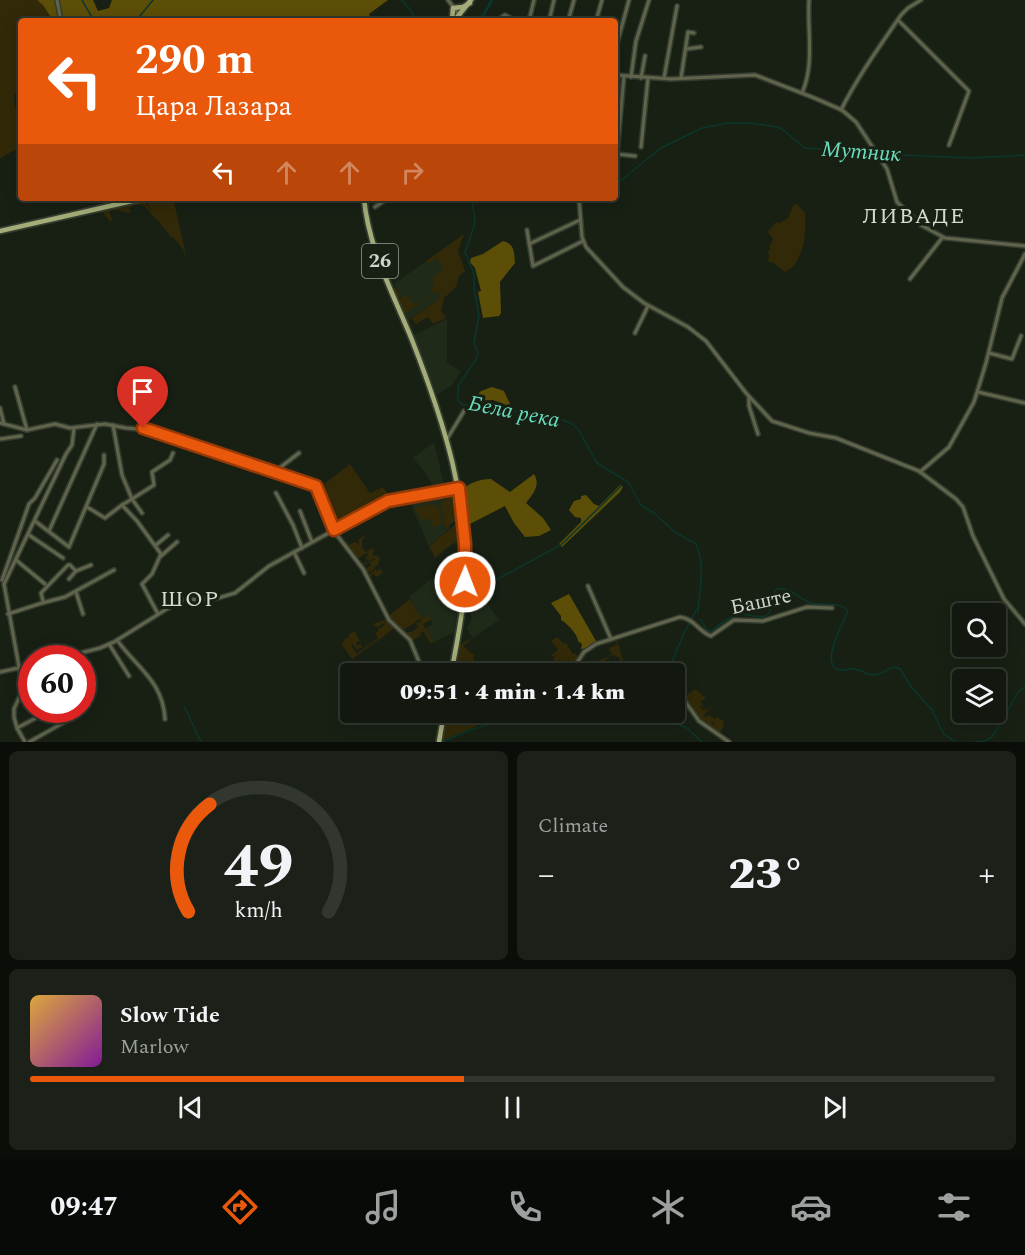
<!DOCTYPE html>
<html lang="en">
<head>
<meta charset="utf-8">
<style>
  body { margin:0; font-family:Spectral,serif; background:#1b2118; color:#f1f3f6; height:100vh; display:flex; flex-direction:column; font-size:22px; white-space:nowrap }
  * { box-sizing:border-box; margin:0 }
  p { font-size:20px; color:#9ca09e }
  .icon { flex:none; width:33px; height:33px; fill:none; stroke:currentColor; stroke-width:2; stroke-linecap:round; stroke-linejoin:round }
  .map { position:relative; height:742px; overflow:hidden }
  .side { display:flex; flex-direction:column; gap:9px; padding:9px; background:#0a0d08; flex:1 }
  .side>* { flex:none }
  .banner { position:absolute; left:18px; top:18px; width:600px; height:183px; border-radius:6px; box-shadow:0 3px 15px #0003,0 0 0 2px #31372f; background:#ea580c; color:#fff; overflow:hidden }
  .controls { position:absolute; left:952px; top:603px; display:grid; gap:12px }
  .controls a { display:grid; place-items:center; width:54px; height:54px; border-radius:6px; background:#12180f; box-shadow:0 3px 15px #0003,0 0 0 2px #31372f; font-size:30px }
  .speed { position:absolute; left:18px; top:645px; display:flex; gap:12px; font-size:30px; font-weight:700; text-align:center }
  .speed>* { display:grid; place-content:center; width:78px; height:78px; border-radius:50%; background:#12180f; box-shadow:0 3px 15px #0003,0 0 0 2px #31372f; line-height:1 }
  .speed .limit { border:9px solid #d22; background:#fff; color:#111 }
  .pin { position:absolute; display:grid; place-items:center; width:51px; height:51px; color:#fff; margin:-62px -26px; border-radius:50% 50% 50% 0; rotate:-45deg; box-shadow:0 0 6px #0007 }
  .pin .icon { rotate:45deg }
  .me { position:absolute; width:66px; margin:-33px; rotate:1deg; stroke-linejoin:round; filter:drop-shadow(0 0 4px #0008) }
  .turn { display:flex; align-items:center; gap:21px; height:126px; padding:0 18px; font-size:27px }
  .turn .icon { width:78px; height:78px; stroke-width:2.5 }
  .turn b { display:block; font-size:42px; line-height:51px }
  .lanes { display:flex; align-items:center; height:57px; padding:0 18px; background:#0003; justify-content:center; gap:30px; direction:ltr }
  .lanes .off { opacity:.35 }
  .big { font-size:45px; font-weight:800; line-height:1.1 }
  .side .tile { flex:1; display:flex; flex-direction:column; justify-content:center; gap:9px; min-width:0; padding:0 21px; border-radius:9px; background:#1b2118 }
  .side .dial { align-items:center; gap:0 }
  .dial svg { height:156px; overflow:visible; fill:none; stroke:#31372f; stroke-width:7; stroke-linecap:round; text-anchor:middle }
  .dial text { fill:#f1f3f6; stroke:none }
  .song { display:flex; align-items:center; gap:18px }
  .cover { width:72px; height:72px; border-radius:9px; background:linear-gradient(135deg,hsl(40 70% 55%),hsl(290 70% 35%)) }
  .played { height:6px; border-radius:3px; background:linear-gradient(90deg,#ea580c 45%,#31372f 45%) }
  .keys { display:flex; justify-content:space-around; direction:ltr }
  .heat { display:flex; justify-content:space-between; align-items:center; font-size:33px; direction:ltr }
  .side .tiles { flex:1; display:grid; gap:9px; grid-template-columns:1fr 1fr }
  .tile:last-child { grid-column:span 2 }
  .trip { position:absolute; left:340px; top:663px; width:345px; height:60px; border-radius:6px; background:#12180f; box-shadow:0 3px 15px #0003,0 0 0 2px #31372f; font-weight:800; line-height:60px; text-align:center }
  .tabs { display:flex; height:96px; justify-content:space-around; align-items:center; background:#070a06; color:#9ca09e }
  .tabs .icon { width:42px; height:42px }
  .tabs .active { color:#ea580c }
  .tabs b { font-size:27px; color:#f1f3f6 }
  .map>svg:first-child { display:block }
  .built { fill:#1f2a19 }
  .green { fill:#312908 }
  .forest { fill:#5d4e07 }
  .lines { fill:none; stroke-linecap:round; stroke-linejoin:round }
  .stream { stroke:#0a362c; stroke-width:1.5 }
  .canal { stroke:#0a362c; stroke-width:3 }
  .minor-casing { stroke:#353d31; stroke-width:6 }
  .major-casing { stroke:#353d31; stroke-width:8 }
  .minor { stroke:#60644b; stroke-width:3 }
  .major { stroke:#a4ac78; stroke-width:4.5 }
  .route-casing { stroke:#983908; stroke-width:15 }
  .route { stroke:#ea580c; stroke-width:10 }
  .labels { text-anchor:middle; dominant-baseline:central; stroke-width:6; stroke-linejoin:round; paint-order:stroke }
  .shield { fill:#182014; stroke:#979e95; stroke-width:1.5 }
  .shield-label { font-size:20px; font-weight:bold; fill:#ced4cc }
  .street-label { font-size:21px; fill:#ced4cc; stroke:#182014 }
  .water-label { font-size:22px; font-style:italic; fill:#69ddbf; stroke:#182014 }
  .neighbourhood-label { font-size:22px; letter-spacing:1.5px; fill:#d2ddcd; stroke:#182014 }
</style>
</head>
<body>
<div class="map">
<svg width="1025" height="742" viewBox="0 0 1025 742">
  <rect width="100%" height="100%" fill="#182014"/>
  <g class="built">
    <path d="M464 234 458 251 465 271 459 276 456 287 408 320 394 284Z"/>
    <path d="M447 319V363L461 371 452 385 437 395 414 335Z"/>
    <path d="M434 442 445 489 436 490 424 471 413 458Z"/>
    <path d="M445 494 450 528 429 546 410 502Z"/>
    <path d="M452 562 451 583 458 592 451 598 458 607 454 632 434 642 431 637 428 638 423 630 433 624 428 614 422 619 409 597Z"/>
    <path d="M476 588 499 620 473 638 467 629 472 618 470 614 473 611 466 602 468 593Z"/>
  </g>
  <g class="green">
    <path d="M0 0H37L43 5 53 21H21V92L14 95 15 107 21 108 19 148 0 158Z"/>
    <path d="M152 198H173L187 259 183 249 154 215 172 236 170 238C170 232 162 228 160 222 146 214 148 198 129 208L131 212 129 213 116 210 109 211 112 219 110 222 116 229 101 210 143 200 153 213 145 200Z"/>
    <path d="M794 204 798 205 805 213C806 231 805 263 785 272L775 264 768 261 769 255 767 251H771L769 247 773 239 768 232 776 222 779 223 788 218Z"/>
    <path d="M464 234 458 251 465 271 459 276 456 287 443 299 444 300 441 310 446 318 433 324 428 317 416 324 412 319 406 322 404 316 406 315 409 320 440 298 438 291 404 314 393 288H397L401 299 408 292 406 296 414 305 433 293 430 287 435 284 432 277 443 270 437 258 427 264 426 261Z"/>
    <path d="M350 464 370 493 383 487 391 498 403 497 406 493 404 489 410 496 388 499 375 504 334 525 319 488Z"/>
    <path d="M454 491 458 493 460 518 445 528 442 507 439 504 448 498 450 492Z"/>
    <path d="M431 504 439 507 442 524 431 527 433 520 432 519 428 521 426 518 419 519 420 516 415 510 417 507Z"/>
    <path d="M461 520V542L452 544 435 558 429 546Z"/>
    <path d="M363 536 365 538 362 539V548L366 552 372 548 375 551 372 553 374 556 376 555 380 558 378 565 383 573 377 577 373 574 370 577 372 580 370 581 367 576 376 569 377 571 380 569 377 565 374 567 375 568 367 574 364 567 367 568 371 565 369 562 377 559H372L363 566 361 564 369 561 365 558 369 555 367 553 357 559 345 543 347 542 349 545 356 541 355 542 359 544 358 540Z"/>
    <path d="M410 599 422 619 428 614 431 620 423 624 425 627 422 630 428 627 427 632 434 642 431 644 423 631 420 633 421 635 412 641 407 632H412L418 627 416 623 421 622 420 619 402 631 388 616Z"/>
    <path d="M387 619 384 623 389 621 390 626 392 625 394 628 379 639 392 631 352 659 342 645 345 639 349 637V634L355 631 361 643 358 641 356 643 358 646 360 644 362 648 357 649 352 644 351 645 355 652 357 651 356 654 379 639H378L365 647H363L378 638 375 632H378V629L385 625 383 623 378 628 379 626 376 627 373 624Z"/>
    <path d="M557 637 564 644 566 643 573 654 576 653 578 659 576 663 571 664 568 657 570 664 560 668 553 659 556 655 552 657 551 655 558 650 551 641Z"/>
    <path d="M620 637 617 639 624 664 615 666 617 673H598L585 665 608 657 610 658 599 663 600 666 604 665 603 663 608 664V661H616L620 664 619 657H616L615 655 607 656 612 654 609 648 617 645 616 641 604 645 603 643Z"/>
    <path d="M473 638 463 646 474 655 476 654 473 658 478 666 455 671 454 670 458 645Z"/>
    <path d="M695 689 706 698 700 702 704 707 699 706 703 710 705 709 707 710 714 704 703 716 705 717 709 715 715 719 717 717 724 721 723 728 719 733 710 728 715 723 711 722 713 725 709 727 700 721 684 697Z"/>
    <path d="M446 713H470L477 726 441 741Z"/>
  </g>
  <g class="forest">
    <path d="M37 0H93L98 11 109 8 112 0H388L369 14 370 17 366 21H53L43 5Z"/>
    <path d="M503 241C515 244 514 252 515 263L500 282 501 313 499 316 483 318 478 292 481 291 475 268 470 262 471 258 483 254Z"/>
    <path d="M492 387 504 391 510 404 509 406 493 400 471 401 481 391Z"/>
    <path d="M534 474C541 485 533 494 526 503L543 518 551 530 539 536 525 537 514 523 505 506 466 526 461 492C467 483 480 479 491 479L510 492Z"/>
    <path d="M620 485 623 487 620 492 562 547 559 544 581 522V518L575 517 569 510 574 501 581 499V496L586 495 594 504 599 506Z"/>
    <path d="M569 594 596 641 595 643 587 648 581 649 582 644 578 641C578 635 567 623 561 620V616L551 603Z"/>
  </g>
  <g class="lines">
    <g class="stream">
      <path d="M82 0 94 21"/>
      <path d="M402 0 412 12 415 21"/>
      <path d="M133 21 140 16 153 0"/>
      <path d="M879 154 972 158 1025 155"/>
      <path d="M615 185 661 148 702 128 728 123H750L777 127 782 129 805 148 874 153"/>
      <path d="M472 198 475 223 465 252 474 274V288L479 315 474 343 478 352 477 358 458 386V400L463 405 496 404 513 411 559 419 571 423 578 429 597 463 628 482 641 505 654 513 675 532 696 544C706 567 699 589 698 613"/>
      <path d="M561 545 621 486"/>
      <path d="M479 589 559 546"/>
      <path d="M700 619 707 630 711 631C721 625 727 616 739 614 747 613 760 620 767 615 775 609 770 596 777 589 793 587 797 599 811 603 824 607 837 600 848 611 844 621 818 666 840 670 845 671 850 668 854 669 859 669 863 672 868 674 877 677 885 671 894 667L900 669 912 688 932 710 944 734 956 742"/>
      <path d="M667 674 684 633 697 609"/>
      <path d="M184 706 201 742"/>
      <path d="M653 712 654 713"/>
      <path d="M659 712 662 718 687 728 702 742"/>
      <path d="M443 742C479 724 509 719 548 712"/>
      <path d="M974 742 985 741 992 737 1019 691 1025 687"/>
    </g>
    <path class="canal" d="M480 21 492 0"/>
    <g class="minor-casing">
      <g id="minor">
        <path d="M57 0 61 21"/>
        <path d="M448 0 464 21"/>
        <path d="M898 20 969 91 949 145"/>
        <path d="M497 21 505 15 516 21"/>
        <path d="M529 21 534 0"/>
        <path d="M549 21 554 0"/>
        <path d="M568 21 574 0"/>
        <path d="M596 21 602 0"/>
        <path d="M686 49 701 47"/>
        <path d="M615 51 629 0"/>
        <path d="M615 75 671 79 755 75 812 97 842 110 856 122 887 169 897 202 921 225 945 238 1025 246"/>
        <path d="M631 77 636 41 649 0"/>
        <path d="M641 78 645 56"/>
        <path d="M664 78 677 6"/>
        <path d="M681 78 688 32 694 33"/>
        <path d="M802 93C815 64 807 31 809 0"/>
        <path d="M841 110C858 76 880 46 901 15L908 8 921 0"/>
        <path d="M641 147 648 78"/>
        <path d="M616 154 635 156"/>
        <path d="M617 154 624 76"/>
        <path d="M579 198 582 237 586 247 623 287 644 303 688 327 706 341 746 393 772 421 809 433 836 438 919 471 956 499 963 507 973 536 1004 599 1025 624"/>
        <path d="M375 207 388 198"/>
        <path d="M527 230 533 266 583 241"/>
        <path d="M529 244 580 220"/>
        <path d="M910 279 942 238"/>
        <path d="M635 333 648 306"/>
        <path d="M989 353 1012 359 1021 336"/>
        <path d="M15 387 27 430"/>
        <path d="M978 392 1025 403"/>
        <path d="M749 397V406L758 434"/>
        <path d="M0 408 4 424"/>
        <path d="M0 423 27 430 55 424 70 428 105 424 126 428 152 430 284 477 314 485 318 489 334 530"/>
        <path d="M113 425 122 475 132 499 154 485 152 472 170 460 173 453"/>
        <path d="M0 439 21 436"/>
        <path d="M447 439 464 411"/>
        <path d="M920 472 949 447 974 402 986 363 1002 298 1025 254"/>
        <path d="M273 473 299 453"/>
        <path d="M276 493 293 525 302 548"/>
        <path d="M87 507 105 518 122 505"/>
        <path d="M300 511 312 542"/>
        <path d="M142 513 132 499 122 505 137 521 161 554 152 574 142 584 158 614"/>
        <path d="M35 521 69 547 104 464V455"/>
        <path d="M333 530 363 569 389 620 410 640 424 674"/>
        <path d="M49 531 97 424"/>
        <path d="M29 535 63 558"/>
        <path d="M156 545 168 535"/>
        <path d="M294 552 304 573"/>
        <path d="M161 556 177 542"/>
        <path d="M16 560 45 584"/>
        <path d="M69 579 76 571 91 565"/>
        <path d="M2 580 29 504 35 498 57 460"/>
        <path d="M4 584 66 454 72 445 74 428"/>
        <path d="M4 584 23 689 14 709V717L17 728 25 742"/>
        <path d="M588 586 611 639"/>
        <path d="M76 592 83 614"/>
        <path d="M43 601 41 593 68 565H70L76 571"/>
        <path d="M8 614 42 603 65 597 114 570"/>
        <path d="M117 640C137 668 163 681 165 719"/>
        <path d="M109 644 129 676"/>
        <path d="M61 658 100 648 114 642 181 600 215 599 235 593 269 566 383 503 457 488"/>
        <path d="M576 664 584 652 596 644 680 617C695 619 699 632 711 636L734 620 763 621 807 607 832 608"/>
        <path d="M0 672 32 665"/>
        <path d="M452 674 491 665 550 671 576 664 587 666 597 674"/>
        <path d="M675 693 682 697 699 721 729 742"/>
        <path d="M17 728 51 710"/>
        <path d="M29 742 70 719"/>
      </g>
    </g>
    <g class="major-casing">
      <g id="major">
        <path d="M452 21 453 8 463 7 470 3"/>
        <path d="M454 21 471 0"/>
        <path d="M364 198C368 248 394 295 412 340 444 422 471 504 464 592 462 620 456 647 451 674"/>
        <path d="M0 231 145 198"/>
        <path d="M439 742 444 712"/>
      </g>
    </g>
    <use href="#minor" class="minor"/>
    <use href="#major" class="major"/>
  </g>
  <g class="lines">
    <g class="route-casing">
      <path id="route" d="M143 428 316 486 334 530 388 501 459 488 465 544V582"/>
    </g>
    <use href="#route" class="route"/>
  </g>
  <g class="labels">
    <rect class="shield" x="362" y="244" width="36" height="34" rx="4.5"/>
    <g class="shield-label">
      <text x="380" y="261">26</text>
    </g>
    <g class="street-label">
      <text transform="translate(761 602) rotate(-12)">Баште</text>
    </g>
    <g class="water-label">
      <text transform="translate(861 152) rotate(4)">Мутник</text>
      <text transform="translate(514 412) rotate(11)">Бела река</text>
    </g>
    <g class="neighbourhood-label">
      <text x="914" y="216">ЛИВАДЕ</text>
      <text x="190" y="599">ШОР</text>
    </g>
  </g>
</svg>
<div class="controls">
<a><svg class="icon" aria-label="search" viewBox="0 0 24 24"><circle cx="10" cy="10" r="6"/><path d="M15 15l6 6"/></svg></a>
<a><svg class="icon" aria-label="layers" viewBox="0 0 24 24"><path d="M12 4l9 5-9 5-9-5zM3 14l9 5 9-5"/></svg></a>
</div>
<div class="speed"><div class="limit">60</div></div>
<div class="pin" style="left:143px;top:428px;background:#d93025"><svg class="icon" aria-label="arrive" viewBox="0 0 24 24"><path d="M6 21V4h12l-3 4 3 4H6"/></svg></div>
<svg class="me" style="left:465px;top:582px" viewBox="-20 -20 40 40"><circle r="17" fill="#ea580c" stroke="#fff" stroke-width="3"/><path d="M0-11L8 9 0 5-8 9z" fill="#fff"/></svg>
<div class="trip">09:51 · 4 min · 1.4 km</div>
<div class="banner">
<div class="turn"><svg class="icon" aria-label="left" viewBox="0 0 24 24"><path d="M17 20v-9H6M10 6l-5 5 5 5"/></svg><div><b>290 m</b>Цара Лазара</div></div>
<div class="lanes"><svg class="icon" aria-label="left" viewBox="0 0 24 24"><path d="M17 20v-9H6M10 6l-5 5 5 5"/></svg><svg class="icon off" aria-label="ahead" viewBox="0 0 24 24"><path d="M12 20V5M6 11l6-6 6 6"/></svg><svg class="icon off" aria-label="ahead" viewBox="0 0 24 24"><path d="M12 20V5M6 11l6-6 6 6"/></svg><svg class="icon off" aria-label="right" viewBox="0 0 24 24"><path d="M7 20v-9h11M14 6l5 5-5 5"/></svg></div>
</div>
</div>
<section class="side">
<div class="tiles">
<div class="tile dial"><svg viewBox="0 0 100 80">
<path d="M14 69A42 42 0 1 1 86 69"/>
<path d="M14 69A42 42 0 0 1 25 14" stroke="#ea580c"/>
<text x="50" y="56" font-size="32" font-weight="700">49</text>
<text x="50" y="72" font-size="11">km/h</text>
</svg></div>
<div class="tile"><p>Climate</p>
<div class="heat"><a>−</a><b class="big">23°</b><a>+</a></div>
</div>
<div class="tile">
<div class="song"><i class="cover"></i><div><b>Slow Tide</b><p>Marlow</p></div></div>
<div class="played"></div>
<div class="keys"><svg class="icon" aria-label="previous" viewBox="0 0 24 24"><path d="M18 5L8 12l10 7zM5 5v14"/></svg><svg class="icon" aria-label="pause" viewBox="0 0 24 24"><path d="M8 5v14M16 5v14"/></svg><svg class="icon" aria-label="next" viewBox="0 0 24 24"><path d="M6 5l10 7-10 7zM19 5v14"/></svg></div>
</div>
</div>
</section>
<nav class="tabs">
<b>09:47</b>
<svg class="icon active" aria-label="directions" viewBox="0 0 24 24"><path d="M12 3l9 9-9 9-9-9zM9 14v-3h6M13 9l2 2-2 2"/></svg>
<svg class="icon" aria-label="music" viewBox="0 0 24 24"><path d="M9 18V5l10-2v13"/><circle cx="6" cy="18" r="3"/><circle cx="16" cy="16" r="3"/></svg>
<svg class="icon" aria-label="phone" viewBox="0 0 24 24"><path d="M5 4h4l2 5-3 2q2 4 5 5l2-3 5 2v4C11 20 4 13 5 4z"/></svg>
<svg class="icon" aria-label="climate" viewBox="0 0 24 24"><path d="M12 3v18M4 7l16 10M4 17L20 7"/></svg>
<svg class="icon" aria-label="car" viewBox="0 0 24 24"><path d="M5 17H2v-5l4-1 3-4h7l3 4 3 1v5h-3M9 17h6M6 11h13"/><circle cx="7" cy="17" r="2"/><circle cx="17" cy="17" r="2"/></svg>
<svg class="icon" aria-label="filters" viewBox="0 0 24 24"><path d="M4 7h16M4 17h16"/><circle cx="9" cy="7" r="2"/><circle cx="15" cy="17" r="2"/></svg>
</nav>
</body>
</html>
